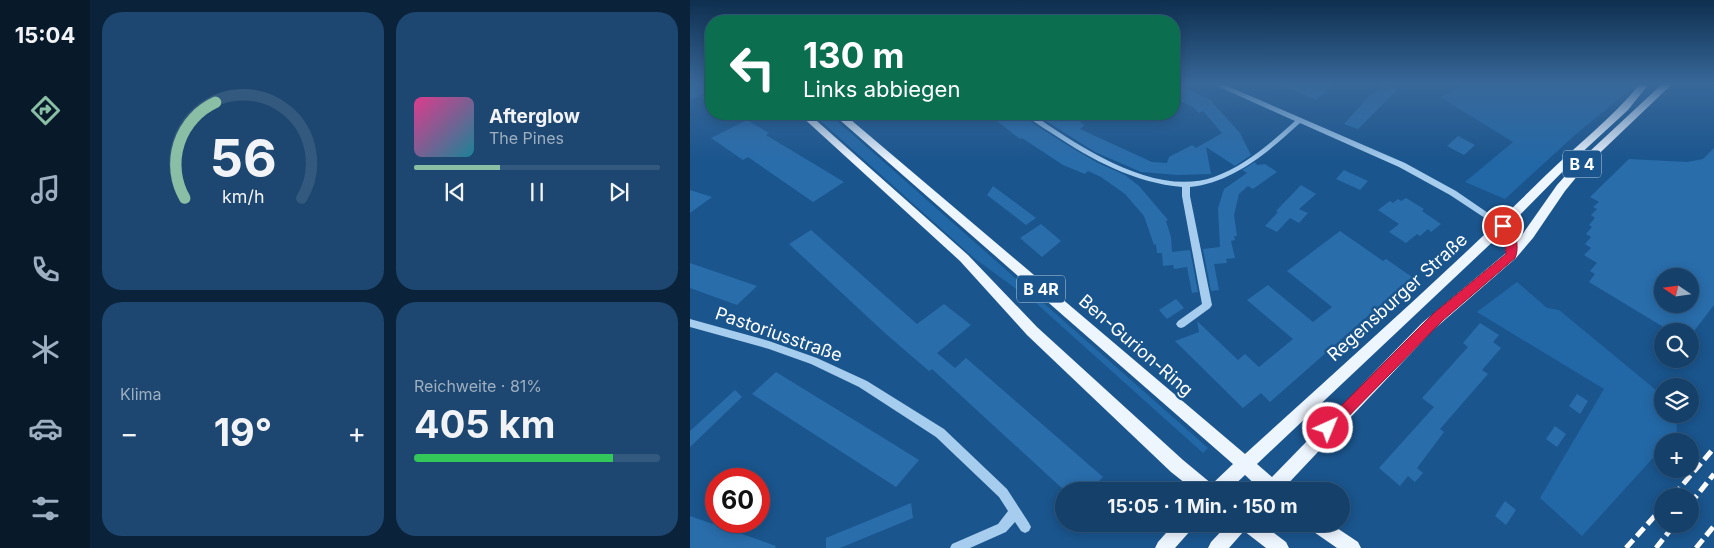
<!DOCTYPE html>
<html lang="de">
<head>
<meta charset="utf-8">
<style>
  body { margin:0; font-family:Inter,sans-serif; background:#1d4770; color:#f1f3f6; height:100vh; display:flex; flex-direction:column; font-size:19px; white-space:nowrap }
  * { box-sizing:border-box; margin:0 }
  p { font-size:16px; color:#9dafc1 }
  .icon { flex:none; width:28px; height:28px; fill:none; stroke:currentColor; stroke-width:2; stroke-linecap:round; stroke-linejoin:round }
  .map { position:relative; flex:1; overflow:hidden }
  .drawer { display:flex; flex-direction:column; gap:12px; padding:12px; background:#0b233a; width:600px }
  .drawer>* { flex:none }
  .hud { position:absolute; left:15px; top:15px; width:475px; height:105px; border-radius:20px; box-shadow:0 2px 12px #0003,0 0 0 1px #33597e; background:#0b6e4f; color:#fff; overflow:hidden }
  .needle { width:32px; rotate:283deg }
  .fabs { position:absolute; left:964px; top:268px; display:grid; gap:10px }
  .fabs a { display:grid; place-items:center; width:45px; height:45px; border-radius:50%; background:#14406a; box-shadow:0 2px 12px #0003,0 0 0 1px #33597e; font-size:25px }
  .speed { position:absolute; left:15px; top:468px; display:flex; gap:10px; font-size:25px; font-weight:700; text-align:center }
  .speed>* { display:grid; place-content:center; width:65px; height:65px; border-radius:50%; background:#14406a; box-shadow:0 2px 12px #0003,0 0 0 1px #33597e; line-height:1 }
  .speed .limit { border:8px solid #d22; background:#fff; color:#111 }
  .pin { position:absolute; display:grid; place-items:center; width:42px; height:42px; color:#fff; margin:-21px; border:2px solid #fff; border-radius:50%; box-shadow:0 1px 5px #0007 }
  .me { position:absolute; width:55px; margin:-28px; rotate:44deg; stroke-linejoin:round; filter:drop-shadow(0 0 4px #0008) }
  .turn { display:flex; align-items:center; gap:18px; height:105px; padding:0 15px; font-size:22px }
  .turn .icon { width:65px; height:65px; stroke-width:2.5 }
  .turn b { display:block; font-size:35px; line-height:42px }
  .big { font-size:38px; font-weight:700; line-height:1.1 }
  .drawer .widget { flex:1; display:flex; flex-direction:column; justify-content:center; gap:8px; min-width:0; padding:0 18px; border-radius:20px; background:#1d4770 }
  .drawer .dial { align-items:center; gap:0 }
  .dial svg { height:130px; overflow:visible; fill:none; stroke:#33597e; stroke-width:7; stroke-linecap:round; text-anchor:middle }
  .dial text { fill:#f1f3f6; stroke:none }
  .song { display:flex; align-items:center; gap:15px }
  .cover { width:60px; height:60px; border-radius:8px; background:linear-gradient(135deg,hsl(330 70% 55%),hsl(190 70% 35%)) }
  .played { height:5px; border-radius:2px; background:linear-gradient(90deg,#8abfa5 35%,#33597e 35%) }
  .keys { display:flex; justify-content:space-around; direction:ltr }
  .heat { display:flex; justify-content:space-between; align-items:center; font-size:28px; direction:ltr }
  .charge { height:8px; border-radius:4px; background:linear-gradient(90deg,#34c759 81%,#33597e 0) }
  .drawer .tiles { flex:1; display:grid; gap:12px; grid-template-columns:repeat(2,1fr) }
  .trip { position:absolute; left:365px; top:482px; width:295px; height:50px; border-radius:25px; background:#14406a; box-shadow:0 2px 12px #0003,0 0 0 1px #33597e; font-weight:700; line-height:50px; text-align:center }
  main { display:flex; flex:1; min-height:0 }
  .tab-bar { display:flex; flex-direction:column; width:90px; justify-content:space-around; align-items:center; background:#081a2a; color:#9dafc1 }
  .tab-bar .icon { width:35px; height:35px }
  .tab-bar .on { color:#8abfa5 }
  .tab-bar b { font-size:22px; color:#f1f3f6 }
  .map>svg:first-child { display:block }
  .green { fill:#2368a6 }
  .building { fill:#296dab; fill-rule:evenodd }
  .lines { fill:none; stroke-linecap:round; stroke-linejoin:round }
  .minor { fill:#a6ccee; fill-rule:evenodd }
  .major { fill:#edf5ff; fill-rule:evenodd }
  .rail { stroke:#fff; stroke-width:5; stroke-dasharray:11 5; stroke-linecap:butt }
  .route { fill:#e11d48; stroke:#92132f }
  .labels { text-anchor:middle; dominant-baseline:central; stroke-width:5; stroke-linejoin:round; paint-order:stroke }
  .shield { fill:#1a558d; stroke:#baccdd; stroke-width:1 }
  .shield-label { font-size:16px; font-weight:bold; fill:#fff }
  .street-label { font-size:18px; fill:#fff; stroke:#1a558d }
</style>
</head>
<body>
<main>
<nav class="tab-bar">
<b>15:04</b>
<svg class="icon on" aria-label="directions" viewBox="0 0 24 24"><path d="M12 3l9 9-9 9-9-9zM9 14v-3h6M13 9l2 2-2 2"/></svg>
<svg class="icon" aria-label="music" viewBox="0 0 24 24"><path d="M9 18V5l10-2v13"/><circle cx="6" cy="18" r="3"/><circle cx="16" cy="16" r="3"/></svg>
<svg class="icon" aria-label="phone" viewBox="0 0 24 24"><path d="M5 4h4l2 5-3 2q2 4 5 5l2-3 5 2v4C11 20 4 13 5 4z"/></svg>
<svg class="icon" aria-label="climate" viewBox="0 0 24 24"><path d="M12 3v18M4 7l16 10M4 17L20 7"/></svg>
<svg class="icon" aria-label="car" viewBox="0 0 24 24"><path d="M5 17H2v-5l4-1 3-4h7l3 4 3 1v5h-3M9 17h6M6 11h13"/><circle cx="7" cy="17" r="2"/><circle cx="17" cy="17" r="2"/></svg>
<svg class="icon" aria-label="filters" viewBox="0 0 24 24"><path d="M4 7h16M4 17h16"/><circle cx="9" cy="7" r="2"/><circle cx="15" cy="17" r="2"/></svg>
</nav>
<section class="drawer">
<div class="tiles">
<div class="widget dial"><svg viewBox="0 0 100 80">
<path d="M14 69A42 42 0 1 1 86 69"/>
<path d="M14 69A42 42 0 0 1 33 10" stroke="#8abfa5"/>
<text x="50" y="56" font-size="32" font-weight="700">56</text>
<text x="50" y="72" font-size="11">km/h</text>
</svg></div>
<div class="widget">
<div class="song"><i class="cover"></i><div><b>Afterglow</b><p>The Pines</p></div></div>
<div class="played"></div>
<div class="keys"><svg class="icon" aria-label="previous" viewBox="0 0 24 24"><path d="M18 5L8 12l10 7zM5 5v14"/></svg><svg class="icon" aria-label="pause" viewBox="0 0 24 24"><path d="M8 5v14M16 5v14"/></svg><svg class="icon" aria-label="next" viewBox="0 0 24 24"><path d="M6 5l10 7-10 7zM19 5v14"/></svg></div>
</div>
<div class="widget"><p>Klima</p>
<div class="heat"><a>−</a><b class="big">19°</b><a>+</a></div>
</div>
<div class="widget"><p>Reichweite · 81%</p><b class="big">405 km</b><div class="charge"></div></div>
</div>
</section>
<div class="map">
<svg width="1024" height="548" viewBox="0 0 1024 548">
  <rect width="100%" height="100%" fill="#1a558d"/>
  <g class="green">
    <path d="M774 85H946L886 134 815 199 775 182 823 142 750 97Z"/>
    <path d="M123 114H138L162 134 518 448 513 453 347 304 284 258Z"/>
    <path d="M827 282 857 308 869 310 972 395V414H986L987 433 979 441H972V448L892 536 850 498 914 389 787 312Z"/>
  </g>
  <g class="building">
    <path d="M0 85H21V90L0 100Z"/>
    <path d="M484 85H488L523 101 522 102 550 133 561 155 545 166 516 147 521 174 487 175 451 172 405 152 345 114H380L393 120 390 122 395 125 390 129 462 162 477 163 479 157 502 145 506 148 532 133 513 111 509 113 503 107 484 98Z"/>
    <path d="M591 85H643L626 100Z"/>
    <path d="M692 85 708 89 668 129 654 124 681 94 683 95Z"/>
    <path d="M298 114H333L344 124 377 145 408 163 435 175 449 186 478 220 476 221 481 237 482 252 500 250 508 292 502 293 497 267 484 269 483 265 473 266 472 253H477H467L466 244 464 245 454 216 435 194 411 177 398 171 395 174 373 165 332 138 330 139Z"/>
    <path d="M57 120 79 133 76 135 154 182 123 202 58 157 53 160 21 138Z"/>
    <path d="M768 136 785 145 774 155 757 146Z"/>
    <path d="M1024 148V305L1004 331H980L899 282 905 274 900 271 907 263 894 255 901 248 895 244 901 237 896 234 902 227 899 225 905 218 901 215 907 209 903 207 909 202 900 197 939 159 997 162 1013 159ZM972 276H1000V304H972Z"/>
    <path d="M565 162 567 165 575 164 587 172 563 189 558 186 549 194 544 215 547 236H544L545 240 541 241 545 258 536 259 537 263 524 264 529 290 521 291 513 249 530 247 528 208 534 189 557 173 552 170Z"/>
    <path d="M654 170 678 181 670 190 646 179Z"/>
    <path d="M611 185 626 194 609 209 618 213 609 223 600 218 587 232 575 226 588 212 586 211Z"/>
    <path d="M303 186 346 218 336 225 297 195Z"/>
    <path d="M0 190 22 197 0 213Z"/>
    <path d="M716 198 734 209 732 211 751 224 741 232 738 229 730 236 727 234 716 243 699 232 709 224 688 210 700 201 703 203 708 199 711 201Z"/>
    <path d="M351 224 371 241 352 257 330 238Z"/>
    <path d="M121 230 227 324 254 304 281 325 247 353 265 368 276 358 413 477 400 491H375L242 369 239 371 196 334 99 244Z"/>
    <path d="M650 231 693 261 696 259 722 277 580 402 571 393 553 408 485 341 509 332 507 321 548 360 555 354 569 367 603 339 557 300 578 285 623 322 642 307 597 271Z"/>
    <path d="M0 263 67 286 47 305 0 288Z"/>
    <path d="M486 299 494 308 477 319 469 310Z"/>
    <path d="M790 323 809 335 803 342 811 348 792 370 798 374 750 429 754 432 727 468 733 473 725 482 718 476 710 486 689 468 744 407 732 398 778 347 773 343Z"/>
    <path d="M86 372 200 442 229 460 206 487 62 394Z"/>
    <path d="M45 390 52 397 0 447V431Z"/>
    <path d="M887 394 898 401 890 414 879 406Z"/>
    <path d="M865 426 876 434 867 447 856 439Z"/>
    <path d="M815 501 826 510 816 525 805 516Z"/>
    <path d="M221 503 223 518 150 548H136V538Z"/>
    <path d="M0 516 86 546 85 548H0Z"/>
  </g>
  <g class="lines">
    <g class="minor">
      <path d="M525 85H535L715 163 766 191 817 226 816 228H810L760 195 709 167 610 123C578 152 544 182 500 187V196L522 305 520 308 494 327 491 328 488 327 486 324 488 321 512 304 492 196V187C445 183 402 160 363 134 354 128 343 122 335 114H342C389 146 464 198 524 177 555 166 581 143 605 121Z"/>
      <path d="M0 319 79 341 127 358 177 381 254 429 317 489 339 523 341 527 339 531 335 533 331 531 325 522 316 532 280 548H260L262 544 308 524 318 511 309 497 246 437 169 387 121 364 79 349 0 327Z"/>
    </g>
    <g class="major">
      <path d="M949 85H958L938 110 887 157 819 226 826 236 827 242 867 185 885 165 971 85H981L893 169 875 191 843 238 826 258 742 331 593 489 594 491H572L555 475 538 491H505L481 472 337 335 270 261 109 114H119L278 255 347 327 493 460 522 484 543 464 143 114H154L555 454C656 362 759 271 856 175 887 145 921 119 949 85ZM812 233 814 237 816 253 732 323 582 477 567 464Z"/>
      <path d="M484 524H503L501 530 485 548H465L468 542Z"/>
      <path d="M538 524H572L596 542 599 548H576L554 531 539 548H518L521 542Z"/>
      <path d="M619 524H641L668 542 671 548H647L621 530Z"/>
    </g>
    <g class="rail">
      <path d="M983 496 1024 448"/>
      <path d="M1000 504 1024 474"/>
      <path d="M936 548 972 508"/>
      <path d="M966 548 985 524"/>
      <path d="M1006 548 1024 526"/>
    </g>
  </g>
  <linearGradient id="sky" x2="0" y2="1"><stop stop-color="#0e2f4e"/><stop offset="0.52" stop-color="#38689a"/><stop offset="1" stop-color="#38689a" stop-opacity="0"/></linearGradient>
  <rect width="1024" height="162" fill="url(#sky)"/>
  <path class="route" d="M813 222C826 226 830 247 825 258L753 320 642 433 638 435 633 433 631 428 633 424 744 313 816 254 815 236 808 226Z"/>
  <g class="labels">
    <g class="shield">
      <rect x="873" y="150.5" width="38" height="27" rx="4"/>
      <rect x="327" y="275.5" width="48" height="27" rx="4"/>
    </g>
    <g class="shield-label">
      <text x="892" y="164">B 4</text>
      <text x="351" y="289">B 4R</text>
    </g>
    <g class="street-label">
      <text transform="translate(707 297) rotate(-42)">Regensburger Straße</text>
      <text transform="translate(89 334) rotate(19)">Pastoriusstraße</text>
      <text transform="translate(446 345) rotate(41)">Ben-Gurion-Ring</text>
    </g>
  </g>
</svg>
<div class="fabs">
<a><svg class="needle" viewBox="-14 -14 28 28"><path d="M0-13l5 13h-10z" fill="#e53935"/><path d="M0 13l5-13h-10z" fill="#9dafc1"/></svg></a>
<a><svg class="icon" aria-label="search" viewBox="0 0 24 24"><circle cx="10" cy="10" r="6"/><path d="M15 15l6 6"/></svg></a>
<a><svg class="icon" aria-label="layers" viewBox="0 0 24 24"><path d="M12 4l9 5-9 5-9-5zM3 14l9 5 9-5"/></svg></a>
<a>+</a>
<a>−</a>
</div>
<div class="speed"><div class="limit">60</div></div>
<div class="pin" style="left:813px;top:226px;background:#d93025"><svg class="icon" aria-label="arrive" viewBox="0 0 24 24"><path d="M6 21V4h12l-3 4 3 4H6"/></svg></div>
<svg class="me" style="left:638px;top:428px" viewBox="-20 -20 40 40"><circle r="17" fill="#e11d48" stroke="#fff" stroke-width="3"/><path d="M0-11L8 9 0 5-8 9z" fill="#fff"/></svg>
<div class="trip">15:05 · 1 Min. · 150 m</div>
<div class="hud">
<div class="turn"><svg class="icon" aria-label="left" viewBox="0 0 24 24"><path d="M17 20v-9H6M10 6l-5 5 5 5"/></svg><div><b>130 m</b>Links abbiegen</div></div>
</div>
</div>
</main>
</body>
</html>
